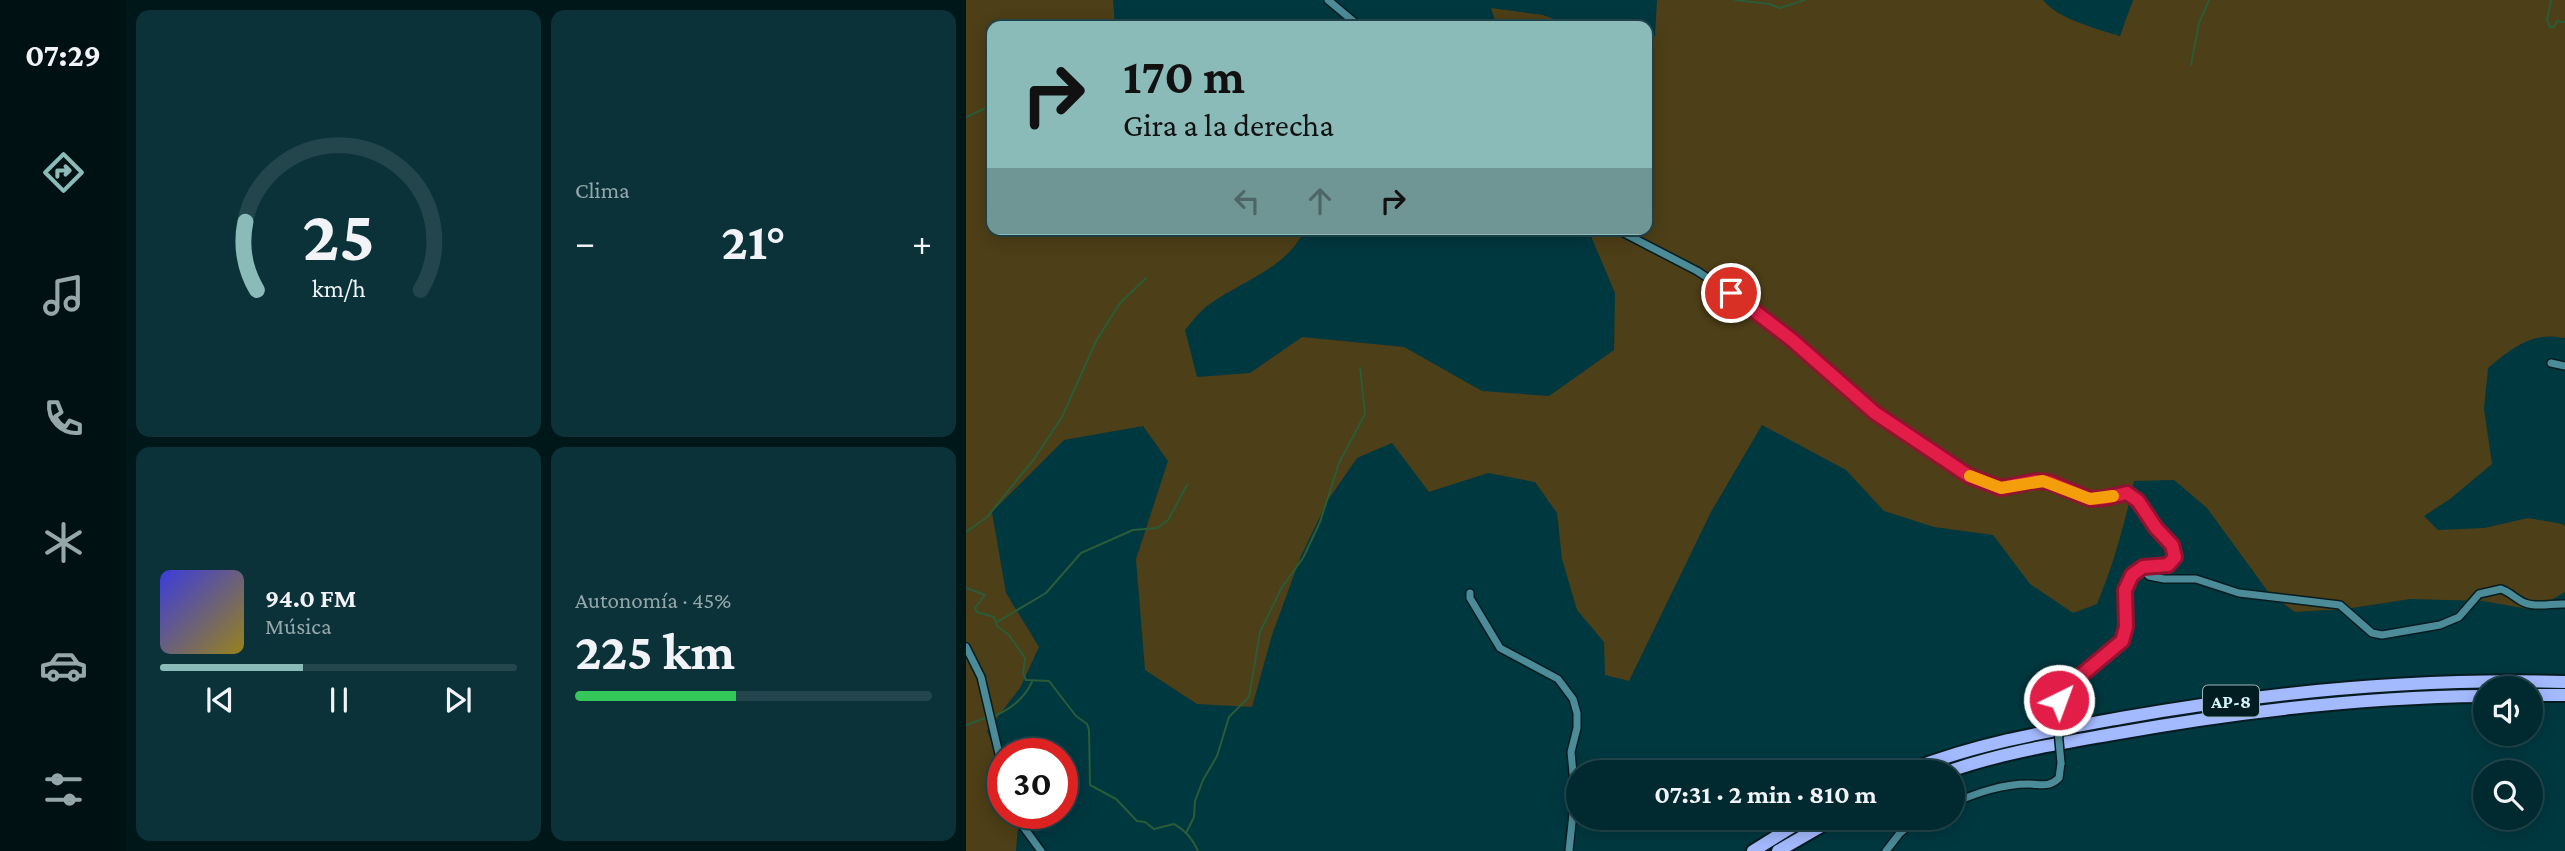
<!DOCTYPE html>
<html lang="es">
<head>
<meta charset="utf-8">
<style>
  body { margin:0; font-family:"Crimson Pro",serif; background:#0a3238; color:#f1f3f6; height:100vh; display:flex; flex-direction:column; font-size:26px; white-space:nowrap }
  * { box-sizing:border-box; margin:0 }
  p { font-size:23px; color:#95a7ab }
  .icon { flex:none; width:38px; height:38px; fill:none; stroke:currentColor; stroke-width:2; stroke-linecap:round; stroke-linejoin:round }
  .map { position:relative; flex:1; overflow:hidden }
  .side { display:flex; flex-direction:column; gap:10px; padding:10px; background:#00171a; width:840px }
  .side>* { flex:none }
  .hud { position:absolute; left:21px; top:21px; width:665px; height:214px; border-radius:14px; box-shadow:0 4px 18px #0003,0 0 0 2px #22464c; background:#8bbbb9; color:#111; overflow:hidden }
  .buttons { position:absolute; left:1507px; top:676px; display:grid; gap:14px }
  .buttons a { display:grid; place-items:center; width:70px; height:70px; border-radius:50%; background:#002a30; box-shadow:0 4px 18px #0003,0 0 0 2px #22464c; font-size:35px }
  .speed { position:absolute; left:21px; top:738px; display:flex; gap:14px; font-size:35px; font-weight:700; text-align:center }
  .speed>* { display:grid; place-content:center; width:91px; height:91px; border-radius:50%; background:#002a30; box-shadow:0 4px 18px #0003,0 0 0 2px #22464c; line-height:1 }
  .speed .limit { border:10px solid #d22; background:#fff; color:#111 }
  .pin { position:absolute; display:grid; place-items:center; width:60px; height:60px; color:#fff; margin:-30px; border:4px solid #fff; border-radius:50%; box-shadow:0 2px 7px #0007 }
  .me { position:absolute; width:77px; margin:-38px; rotate:42deg; stroke-linejoin:round; filter:drop-shadow(0 0 5px #0008) }
  .turn { display:flex; align-items:center; gap:24px; height:147px; padding:0 21px; font-size:32px }
  .turn .icon { width:91px; height:91px; stroke-width:2.5 }
  .turn b { display:block; font-size:49px; line-height:60px }
  .lanes { display:flex; align-items:center; height:66px; padding:0 21px; background:#0003; justify-content:center; gap:35px; direction:ltr }
  .lanes .off { opacity:.35 }
  .big { font-size:52px; font-weight:700; line-height:1.1 }
  .side .tile { flex:1; display:flex; flex-direction:column; justify-content:center; gap:10px; min-width:0; padding:0 24px; border-radius:14px; background:#0a3238 }
  .side .dial { align-items:center; gap:0 }
  .dial svg { height:182px; overflow:visible; fill:none; stroke:#22464c; stroke-width:7; stroke-linecap:round; text-anchor:middle }
  .dial text { fill:#f1f3f6; stroke:none }
  .song { display:flex; align-items:center; gap:21px }
  .cover { width:84px; height:84px; border-radius:10px; background:linear-gradient(135deg,hsl(240 70% 55%),hsl(50 70% 35%)) }
  .played { height:7px; border-radius:4px; background:linear-gradient(90deg,#8bbbb9 40%,#22464c 40%) }
  .keys { display:flex; justify-content:space-around; direction:ltr }
  .heat { display:flex; justify-content:space-between; align-items:center; font-size:38px; direction:ltr }
  .charge { height:10px; border-radius:5px; background:linear-gradient(90deg,#34c759 45%,#22464c 0) }
  .side .tiles { flex:1; display:grid; gap:10px; grid-template-columns:repeat(2,1fr) }
  .trip { position:absolute; left:600px; top:760px; width:399px; height:70px; border-radius:35px; background:#002a30; box-shadow:0 4px 18px #0003,0 0 0 2px #22464c; font-weight:700; line-height:70px; text-align:center }
  main { display:flex; flex:1; min-height:0 }
  .menu { display:flex; flex-direction:column; width:126px; justify-content:space-around; align-items:center; background:#001113; color:#95a7ab }
  .menu .icon { width:49px; height:49px }
  .menu .active { color:#8bbbb9 }
  .menu b { font-size:32px; color:#f1f3f6 }
  .map>svg:first-child { display:block }
  .green { fill:#4d3f17 }
  .lines { fill:none; stroke-linecap:round; stroke-linejoin:round }
  .stream { stroke:#2a5c38; stroke-width:2 }
  .street-casing { stroke:#071c20; stroke-width:10 }
  .highway-casing { stroke:#071c20; stroke-width:16 }
  .street { stroke:#4b8c98; stroke-width:7 }
  .highway { stroke:#a4baff; stroke-width:12 }
  .street-bridge-casing { stroke:#071c20; stroke-width:10; stroke-linecap:butt }
  .street-bridge { stroke:#4b8c98; stroke-width:7 }
  .route-casing { stroke:#92132f; stroke-width:18 }
  .route { stroke:#e11d48; stroke-width:12 }
  .slow { stroke:#f59e0b; stroke-width:12 }
  .labels { text-anchor:middle; dominant-baseline:central; stroke-width:6; stroke-linejoin:round; paint-order:stroke }
  .shield { fill:#021d21; stroke:#96b5ba; stroke-width:2 }
  .shield-label { font-size:19px; font-weight:bold; fill:#d5f6fc }
</style>
</head>
<body>
<main>
<nav class="menu">
<b>07:29</b>
<svg class="icon active" aria-label="directions" viewBox="0 0 24 24"><path d="M12 3l9 9-9 9-9-9zM9 14v-3h6M13 9l2 2-2 2"/></svg>
<svg class="icon" aria-label="music" viewBox="0 0 24 24"><path d="M9 18V5l10-2v13"/><circle cx="6" cy="18" r="3"/><circle cx="16" cy="16" r="3"/></svg>
<svg class="icon" aria-label="phone" viewBox="0 0 24 24"><path d="M5 4h4l2 5-3 2q2 4 5 5l2-3 5 2v4C11 20 4 13 5 4z"/></svg>
<svg class="icon" aria-label="climate" viewBox="0 0 24 24"><path d="M12 3v18M4 7l16 10M4 17L20 7"/></svg>
<svg class="icon" aria-label="car" viewBox="0 0 24 24"><path d="M5 17H2v-5l4-1 3-4h7l3 4 3 1v5h-3M9 17h6M6 11h13"/><circle cx="7" cy="17" r="2"/><circle cx="17" cy="17" r="2"/></svg>
<svg class="icon" aria-label="filters" viewBox="0 0 24 24"><path d="M4 7h16M4 17h16"/><circle cx="9" cy="7" r="2"/><circle cx="15" cy="17" r="2"/></svg>
</nav>
<section class="side">
<div class="tiles">
<div class="tile dial"><svg viewBox="0 0 100 80">
<path d="M14 69A42 42 0 1 1 86 69"/>
<path d="M14 69A42 42 0 0 1 9 39" stroke="#8bbbb9"/>
<text x="50" y="56" font-size="32" font-weight="700">25</text>
<text x="50" y="72" font-size="11">km/h</text>
</svg></div>
<div class="tile"><p>Clima</p>
<div class="heat"><a>−</a><b class="big">21°</b><a>+</a></div>
</div>
<div class="tile">
<div class="song"><i class="cover"></i><div><b>94.0 FM</b><p>Música</p></div></div>
<div class="played"></div>
<div class="keys"><svg class="icon" aria-label="previous" viewBox="0 0 24 24"><path d="M18 5L8 12l10 7zM5 5v14"/></svg><svg class="icon" aria-label="pause" viewBox="0 0 24 24"><path d="M8 5v14M16 5v14"/></svg><svg class="icon" aria-label="next" viewBox="0 0 24 24"><path d="M6 5l10 7-10 7zM19 5v14"/></svg></div>
</div>
<div class="tile"><p>Autonomía · 45%</p><b class="big">225 km</b><div class="charge"></div></div>
</div>
</section>
<div class="map">
<svg width="1599" height="851" viewBox="0 0 1599 851">
  <rect width="100%" height="100%" fill="#003840"/>
  <g class="green">
    <path d="M0 0H147L149 26H26V229H339C321 269 275 281 241 306 233 312 226 322 219 330L231 377 284 373 336 337 438 347 516 391 583 396 648 350 649 293 622 229H681V38L689 36 691 0H1077C1092 19 1131 29 1154 36L1167 0H1599V338C1566 331 1546 348 1522 368L1518 409 1526 464 1484 499 1458 516 1472 530 1518 528 1562 518 1596 524 1599 526V592L1568 610 1517 601 1444 599 1380 609 1329 612 1303 593 1241 508 1208 480 1168 481C1158 526 1149 560 1131 604L1107 613 1064 584 1027 535 968 527 918 511 880 470 796 425 745 512 663 681 639 675 638 642 611 610 596 559 591 513 569 482 522 473 463 492 426 443 391 458 362 500 335 556 306 635 286 707 231 704 179 670 170 559 202 461 177 426 98 440 26 512 40 593 73 647 54 688 21 731 37 770V814H49L52 826 50 851H0Z"/>
    <path d="M525 8 577 15 607 26H531Z"/>
  </g>
  <g class="lines">
    <g class="stream">
      <path d="M769 0 804 4 813 8 839 0"/>
      <path d="M1585 0 1581 20 1584 27H1588L1591 21 1599 22"/>
      <path d="M1225 65 1233 23 1243 0"/>
      <path d="M0 117 26 105"/>
      <path d="M0 532 21 517 68 459 96 417 130 341 154 303 180 278"/>
      <path d="M0 588 19 595 9 608 11 612 28 617 31 626 43 635 59 658 57 673 60 680 83 681 110 716 121 724 123 730 124 785 150 799 171 821 179 822 188 829 208 824C219 830 227 839 232 851"/>
      <path d="M31 622 80 593 115 553 167 530 191 528 202 520 221 485"/>
      <path d="M28 716C45 709 58 699 66 682"/>
      <path d="M0 725 22 717"/>
      <path d="M220 833 228 817 229 801 237 780 251 756 263 717 283 697 294 632 316 587 337 558 354 522 373 463 399 414 394 368"/>
    </g>
    <g class="street-casing">
      <g id="street">
        <path d="M362 0 393 26"/>
        <path d="M650 229 731 271 765 293 826 340 909 413 1003 476 1035 488 1071 481 1083 482 1124 499 1139 498 1161 493 1172 501 1190 528 1206 545 1209 557 1202 565C1191 566 1175 564 1166 574 1149 594 1170 622 1155 642 1136 667 1104 674 1090 708"/>
        <path d="M1585 363 1599 366"/>
        <path d="M1174 568 1183 576 1198 579H1230L1273 593 1374 605 1406 633 1416 635 1474 625 1493 617 1513 594 1535 589C1544 592 1551 600 1559 603 1571 608 1587 603 1599 604"/>
        <path d="M504 593V598L534 648 592 679 607 699 611 713V728L605 752 609 794 603 851"/>
        <path d="M0 647 15 677 37 771"/>
        <path d="M987 803C1011 793 1036 784 1062 784 1075 784 1083 788 1093 778L1095 763"/>
        <path d="M48 814 75 851"/>
        <path d="M920 851 934 833 954 817"/>
      </g>
    </g>
    <g class="highway-casing">
      <g id="highway">
        <path d="M1564 695H1599"/>
        <path d="M939 772C1007 744 1083 731 1155 718 1301 692 1451 678 1599 682"/>
        <path d="M981 772C1034 753 1091 744 1147 734 1270 712 1394 697 1519 696"/>
        <path d="M787 851 842 817"/>
        <path d="M812 851 871 817"/>
      </g>
    </g>
    <use href="#street" class="street"/>
    <use href="#highway" class="highway"/>
    <g class="street-bridge-casing">
      <path id="street-bridge" d="M1090 708 1095 763"/>
    </g>
    <use href="#street-bridge" class="street-bridge"/>
  </g>
  <g class="lines">
    <g class="route-casing">
      <path id="route" d="M765 293 826 340 909 413 1003 476 1035 488 1070 481 1083 482 1124 499 1139 498 1161 493 1172 501 1190 528 1206 545 1209 557 1202 565 1177 567 1166 575 1159 590 1160 627 1156 641 1113 677 1093 700"/>
    </g>
    <use href="#route" class="route"/>
    <path class="slow" d="M1004 476 1035 488 1077 481 1124 499 1147 496"/>
  </g>
  <g class="labels">
    <rect class="shield" x="1237" y="685.5" width="56" height="31" rx="5"/>
    <g class="shield-label">
      <text x="1265" y="701">AP-8</text>
    </g>
  </g>
</svg>
<div class="buttons">
<a><svg class="icon" aria-label="sound" viewBox="0 0 24 24"><path d="M4 9h4l5-4v14l-5-4H4zM17 9q2 3 0 6"/></svg></a>
<a><svg class="icon" aria-label="search" viewBox="0 0 24 24"><circle cx="10" cy="10" r="6"/><path d="M15 15l6 6"/></svg></a>
</div>
<div class="speed"><div class="limit">30</div></div>
<div class="pin" style="left:765px;top:293px;background:#d93025"><svg class="icon" aria-label="arrive" viewBox="0 0 24 24"><path d="M6 21V4h12l-3 4 3 4H6"/></svg></div>
<svg class="me" style="left:1093px;top:700px" viewBox="-20 -20 40 40"><circle r="17" fill="#e11d48" stroke="#fff" stroke-width="3"/><path d="M0-11L8 9 0 5-8 9z" fill="#fff"/></svg>
<div class="trip">07:31 · 2 min · 810 m</div>
<div class="hud">
<div class="turn"><svg class="icon" aria-label="right" viewBox="0 0 24 24"><path d="M7 20v-9h11M14 6l5 5-5 5"/></svg><div><b>170 m</b>Gira a la derecha</div></div>
<div class="lanes"><svg class="icon off" aria-label="left" viewBox="0 0 24 24"><path d="M17 20v-9H6M10 6l-5 5 5 5"/></svg><svg class="icon off" aria-label="ahead" viewBox="0 0 24 24"><path d="M12 20V5M6 11l6-6 6 6"/></svg><svg class="icon" aria-label="right" viewBox="0 0 24 24"><path d="M7 20v-9h11M14 6l5 5-5 5"/></svg></div>
</div>
</div>
</main>
</body>
</html>
